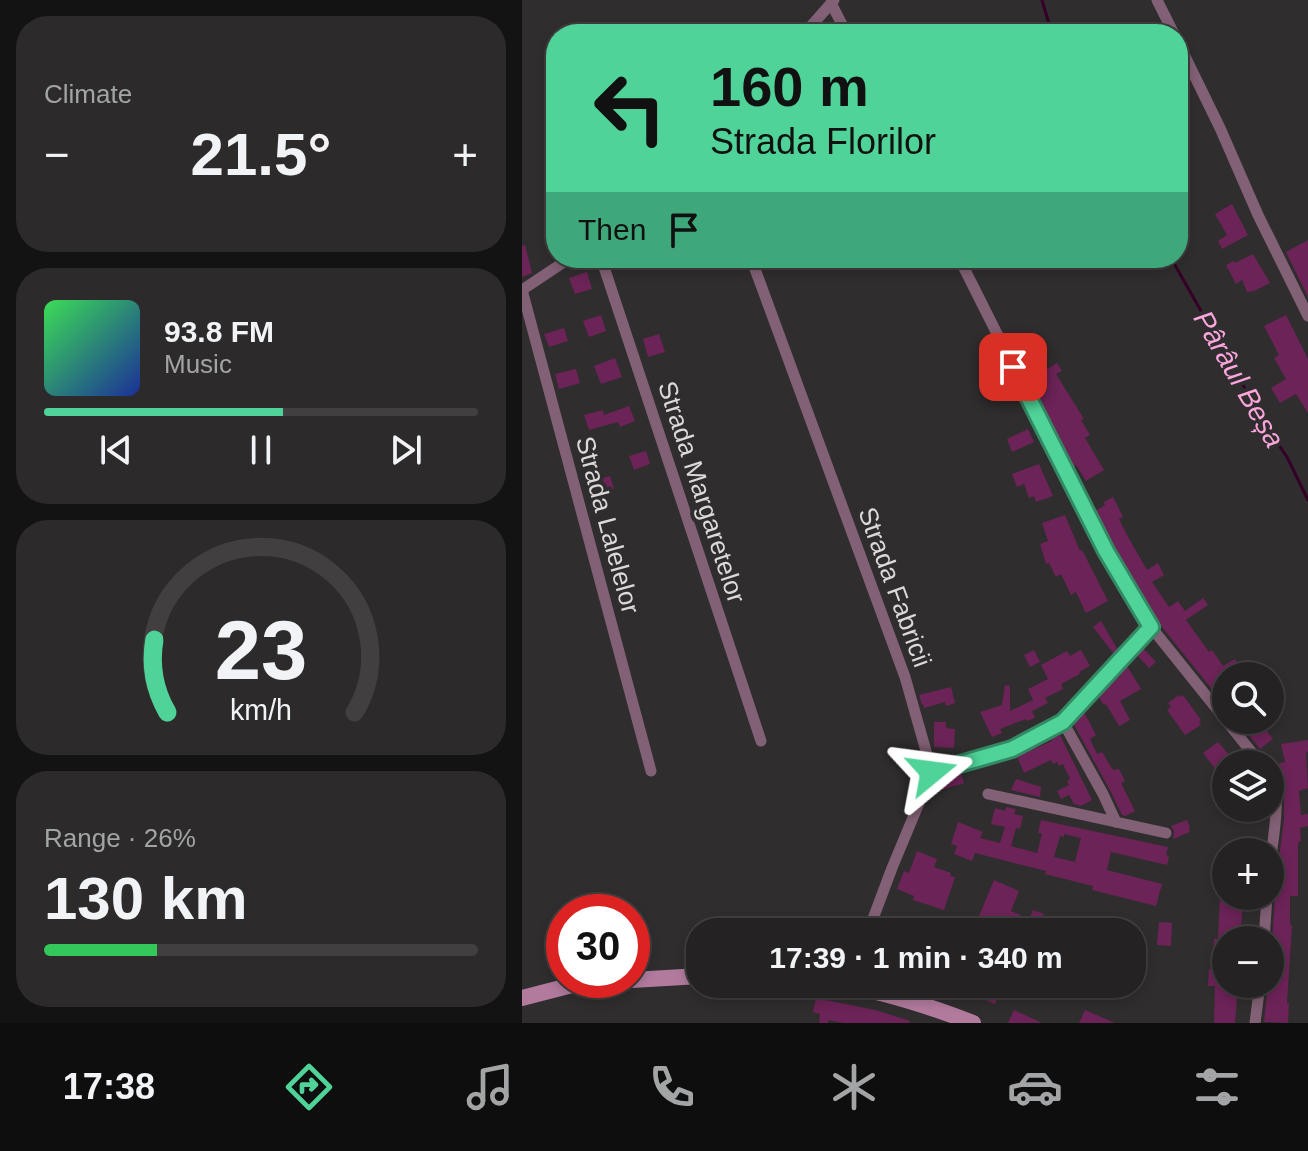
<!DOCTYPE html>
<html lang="en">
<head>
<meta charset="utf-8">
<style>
  body { margin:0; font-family:Arial,sans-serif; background:#2c2a2a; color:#f1f3f6; height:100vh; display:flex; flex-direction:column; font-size:30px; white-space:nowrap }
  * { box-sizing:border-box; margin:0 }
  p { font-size:26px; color:#a3a4a5 }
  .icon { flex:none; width:44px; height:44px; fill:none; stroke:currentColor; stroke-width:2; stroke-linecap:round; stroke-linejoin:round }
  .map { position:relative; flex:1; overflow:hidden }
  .panel { display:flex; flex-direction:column; gap:16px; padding:16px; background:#141313; width:522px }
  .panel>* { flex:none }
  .hud { position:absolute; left:24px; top:24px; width:642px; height:244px; border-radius:32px; box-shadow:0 4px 12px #0003,0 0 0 2px #413f40; background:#4fd399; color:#111; overflow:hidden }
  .tools { position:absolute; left:690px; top:662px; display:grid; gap:16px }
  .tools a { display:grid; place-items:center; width:72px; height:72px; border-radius:50%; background:#242222; box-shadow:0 4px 12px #0003,0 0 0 2px #413f40; font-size:40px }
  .speed { position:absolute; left:24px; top:894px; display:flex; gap:16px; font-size:40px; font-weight:700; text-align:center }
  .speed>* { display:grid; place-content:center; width:104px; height:104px; border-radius:50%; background:#242222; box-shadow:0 4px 12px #0003,0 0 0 2px #413f40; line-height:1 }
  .speed .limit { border:12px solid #d22; background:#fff; color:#111 }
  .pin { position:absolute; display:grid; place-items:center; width:68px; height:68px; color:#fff; margin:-34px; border-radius:16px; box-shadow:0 4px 12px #0006 }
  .me { position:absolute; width:88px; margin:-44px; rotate:74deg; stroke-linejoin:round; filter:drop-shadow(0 0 6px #0008) }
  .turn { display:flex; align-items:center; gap:28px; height:168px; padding:0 32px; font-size:36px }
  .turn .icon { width:104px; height:104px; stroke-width:2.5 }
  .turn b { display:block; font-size:56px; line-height:68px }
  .then { display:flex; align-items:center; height:76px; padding:0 32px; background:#0003; gap:16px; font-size:30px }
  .big { font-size:60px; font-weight:700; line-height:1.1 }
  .panel .widget { flex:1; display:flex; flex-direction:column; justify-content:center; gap:12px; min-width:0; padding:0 28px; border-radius:32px; background:#2c2a2a }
  .panel .dial { align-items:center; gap:0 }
  .dial svg { height:208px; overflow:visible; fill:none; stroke:#413f40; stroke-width:7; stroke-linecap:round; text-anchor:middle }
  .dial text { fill:#f1f3f6; stroke:none }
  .song { display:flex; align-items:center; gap:24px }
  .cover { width:96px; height:96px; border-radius:12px; background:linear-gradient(135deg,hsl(130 70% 55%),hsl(230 70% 35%)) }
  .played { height:8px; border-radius:4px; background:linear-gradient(90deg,#4fd399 55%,#413f40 55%) }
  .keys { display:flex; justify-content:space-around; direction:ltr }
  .heat { display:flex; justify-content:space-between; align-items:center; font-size:44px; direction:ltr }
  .charge { height:12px; border-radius:6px; background:linear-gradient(90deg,#34c759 26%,#413f40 0) }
  .trip { position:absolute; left:164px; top:918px; width:460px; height:80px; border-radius:32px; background:#242222; box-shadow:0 4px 12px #0003,0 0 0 2px #413f40; font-weight:700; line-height:80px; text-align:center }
  .tabs { display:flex; height:128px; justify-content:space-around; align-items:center; background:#0e0e0e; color:#a3a4a5 }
  .tabs .icon { width:56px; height:56px }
  .tabs .selected { color:#4fd399 }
  .tabs b { font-size:36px; color:#f1f3f6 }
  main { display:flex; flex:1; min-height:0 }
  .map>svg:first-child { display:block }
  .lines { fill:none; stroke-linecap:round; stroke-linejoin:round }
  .stream { stroke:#340027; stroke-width:3 }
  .building { fill:#6c2357; fill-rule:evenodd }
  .minor { stroke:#826075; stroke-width:11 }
  .secondary { stroke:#b27b9e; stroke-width:16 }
  .route-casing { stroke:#338963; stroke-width:20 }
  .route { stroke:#4fd399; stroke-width:14 }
  .labels { text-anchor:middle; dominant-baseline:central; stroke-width:8; stroke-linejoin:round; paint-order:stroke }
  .street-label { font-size:26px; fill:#dbd9da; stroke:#302d2e }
  .water-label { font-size:28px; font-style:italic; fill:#fca6de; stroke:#302d2e }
</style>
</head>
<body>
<main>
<section class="panel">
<div class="widget"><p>Climate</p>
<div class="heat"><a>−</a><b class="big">21.5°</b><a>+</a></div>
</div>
<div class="widget">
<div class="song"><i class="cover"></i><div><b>93.8 FM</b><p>Music</p></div></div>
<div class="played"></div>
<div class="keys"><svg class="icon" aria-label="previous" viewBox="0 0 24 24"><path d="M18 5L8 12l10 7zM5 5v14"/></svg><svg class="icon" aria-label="pause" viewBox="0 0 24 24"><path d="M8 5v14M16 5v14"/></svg><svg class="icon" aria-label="next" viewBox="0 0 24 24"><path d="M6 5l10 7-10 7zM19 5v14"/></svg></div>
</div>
<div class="widget dial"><svg viewBox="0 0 100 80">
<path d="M14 69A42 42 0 1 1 86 69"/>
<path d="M14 69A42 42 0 0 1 9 41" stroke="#4fd399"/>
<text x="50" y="56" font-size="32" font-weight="700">23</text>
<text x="50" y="72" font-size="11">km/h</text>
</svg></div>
<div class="widget"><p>Range · 26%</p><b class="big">130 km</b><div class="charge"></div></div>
</section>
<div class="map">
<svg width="786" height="1023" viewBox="0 0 786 1023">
  <rect width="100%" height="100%" fill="#302d2e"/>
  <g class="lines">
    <g class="stream">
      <path d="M520 0 530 34"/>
      <path d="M649 258 747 431 765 457 786 500"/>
    </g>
  </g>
  <g class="building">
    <path d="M710 204 726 235 700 249 696 241 705 235 693 214Z"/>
    <path d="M786 240V297L764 252Z"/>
    <path d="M3 245 10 273 0 277V246Z"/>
    <path d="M731 254 748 283 732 291 725 292 720 280 714 284 704 265 712 261 713 263Z"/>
    <path d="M65 272 70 289 53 294 47 278Z"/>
    <path d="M79 315 84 331 67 337 61 321Z"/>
    <path d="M764 315 786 359V413L774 394 758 403 749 388 764 379 752 358 757 355 742 326Z"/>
    <path d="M42 328 46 341 27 347 22 334Z"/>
    <path d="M137 334 143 352 126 357 121 339Z"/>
    <path d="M93 358 100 377 79 384 72 366Z"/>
    <path d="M535 363 540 371 534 374 562 419 559 420 568 435 563 438 582 470 564 481 554 465 551 467 508 380Z"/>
    <path d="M54 369 58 383 37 389 33 374Z"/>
    <path d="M107 406 113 421 98 427 96 422 67 430 62 415 81 410 82 415Z"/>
    <path d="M506 429 512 442 490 452 485 439Z"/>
    <path d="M70 443 75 458 62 462 58 447Z"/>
    <path d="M124 451 128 464 112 470 107 456Z"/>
    <path d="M517 464 531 496 514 502 512 496 507 498 502 484 495 487 490 474Z"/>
    <path d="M88 476 92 489 70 496 66 482Z"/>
    <path d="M591 497 601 517 597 519 606 537 625 570 636 563 642 575 630 582 647 607 656 601 663 611 681 598 686 605 664 620 687 652 690 650 701 666 713 659 718 667 709 672 710 674 704 676V702L701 703 636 622 591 547 573 511 583 505 582 502Z"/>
    <path d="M543 515 558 551 560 550 586 601 564 613 554 592 549 595 539 574 534 577 527 563 524 564 518 544 526 541 520 523Z"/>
    <path d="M579 621 596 650 592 654 571 627Z"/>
    <path d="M621 648 634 662 627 668 615 655Z"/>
    <path d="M512 650 518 662 508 667 502 655Z"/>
    <path d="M559 650 568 666 557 672 558 674 539 684 541 689 523 698 526 703 510 711 513 718 505 721 504 719 478 729 480 733 470 737 458 712 480 705 483 685 488 686V711L511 700 506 689 526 679 519 665 545 651 548 656Z"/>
    <path d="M605 666 619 689 598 701 608 720 597 726 584 704 582 705 576 696 590 681 599 676 597 674Z"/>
    <path d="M429 687 433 703 424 706 423 702 402 708 401 704 400 705 397 695Z"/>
    <path d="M657 695 658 697 661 695 679 720 677 722 679 725 663 735 645 710 649 707 646 703Z"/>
    <path d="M562 712 574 735 568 739 575 754 580 752 591 770 597 769 603 781 599 783 613 811 604 816 600 815 588 790 551 723Z"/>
    <path d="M715 720H747L741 726 751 739 738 749Z"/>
    <path d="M412 722H424V728L433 729 432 748 412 747Z"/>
    <path d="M538 735 570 800 559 806 552 804 547 795 539 799 535 791 547 785 545 781 548 779 541 764 537 766 535 762 531 764 529 760 502 773 495 756 530 741 529 739Z"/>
    <path d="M786 740V751L784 754 786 788 777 791 779 815 786 814V826L778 828 779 841 776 842V896H768V925H770L765 1003H767L766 1023 742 1022 746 984H748V946L750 941 753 897 749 888H751V873L756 866 762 819V792L757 763 763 762 759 744Z"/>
    <path d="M696 742 715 764H704V783L696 770 695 771 681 753Z"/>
    <path d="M439 773 442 783 412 792 416 780Z"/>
    <path d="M494 779 519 787 518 797 489 790Z"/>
    <path d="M484 807 494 809 492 814 501 816 498 829 494 828 489 846 515 853 520 834 516 833 519 820 646 847 644 855 647 856 645 865 589 852 585 870 640 884 634 906 570 890 571 886 523 874 524 871 453 853 450 861 432 854 435 846 429 844 436 822 461 832 458 838 478 843 483 827 469 824 473 808 483 811ZM542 834 559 838 553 862 532 857 538 836 542 837Z"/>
    <path d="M665 820 668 828 667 829 668 832 651 839 652 831 649 826Z"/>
    <path d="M395 851 415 859 412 867 429 873 428 876 433 877 422 910 391 900 392 896 375 889 382 871 387 873Z"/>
    <path d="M472 880 497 891 489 911 507 919 511 910 522 914 515 932H482L455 921Z"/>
    <path d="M698 896H720L721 902 718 940H704V953L691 952 692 939H696Z"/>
    <path d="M637 922 650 923 649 946 635 945Z"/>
    <path d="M687 969 704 970V984H716L713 1023H692L693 986H686Z"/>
    <path d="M443 984H471L480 988 473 1004 441 990Z"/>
    <path d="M294 998 353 1010 388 1021 387 1023H321L307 1020 306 1023H297L298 1014 291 1012Z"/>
    <path d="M492 1010 520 1023H486Z"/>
    <path d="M563 1010 593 1023H557Z"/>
  </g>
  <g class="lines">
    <g class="minor">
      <path d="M635 0 652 34"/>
      <path d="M309 3 325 34"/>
      <path d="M282 34 312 0"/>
      <path d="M656 42 698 128 736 215 786 316"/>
      <path d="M79 258 239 741"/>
      <path d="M229 258 383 677 410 772 370 868 346 932"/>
      <path d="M437 258 584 551 629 627 739 764"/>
      <path d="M0 290 129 771"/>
      <path d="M0 290 48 258"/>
      <path d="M541 722 581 794 594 822"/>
      <path d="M410 772 490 749 541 722 629 627"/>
      <path d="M748 775C761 791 750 844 748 865"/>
      <path d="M466 794 644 833"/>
      <path d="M742 940 745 896"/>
      <path d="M733 1023 738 984"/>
    </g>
    <g class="secondary">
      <path d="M110 980 178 976"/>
      <path d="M315 984C361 991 407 1006 451 1023"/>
      <path d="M0 998 58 983 104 980"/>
    </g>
  </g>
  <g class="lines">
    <g class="route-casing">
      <path id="route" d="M410 772 490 749 541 722 629 627 584 551 491 367"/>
    </g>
    <use href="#route" class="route"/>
  </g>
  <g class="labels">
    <g class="street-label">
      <text transform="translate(180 492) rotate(72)">Strada Margaretelor</text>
      <text transform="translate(86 525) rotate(75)">Strada Lalelelor</text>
      <text transform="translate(373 587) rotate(70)">Strada Fabricii</text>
    </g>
    <g class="water-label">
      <text transform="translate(717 379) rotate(60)">Pârâul Beșa</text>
    </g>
  </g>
</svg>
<div class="tools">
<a><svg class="icon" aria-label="search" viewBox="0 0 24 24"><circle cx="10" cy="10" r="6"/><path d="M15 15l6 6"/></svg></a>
<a><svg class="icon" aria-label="layers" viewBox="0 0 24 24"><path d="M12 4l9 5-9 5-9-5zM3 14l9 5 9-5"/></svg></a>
<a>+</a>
<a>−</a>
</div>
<div class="speed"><div class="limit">30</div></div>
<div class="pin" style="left:491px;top:367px;background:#d93025"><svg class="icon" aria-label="arrive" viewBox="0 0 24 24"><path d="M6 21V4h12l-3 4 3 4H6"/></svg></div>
<svg class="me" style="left:410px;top:772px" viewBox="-20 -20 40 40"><path d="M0-17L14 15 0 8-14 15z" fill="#4fd399" stroke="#fff" stroke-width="4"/></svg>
<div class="trip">17:39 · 1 min · 340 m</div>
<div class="hud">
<div class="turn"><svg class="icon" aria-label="left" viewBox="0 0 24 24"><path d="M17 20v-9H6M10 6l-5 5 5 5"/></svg><div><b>160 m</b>Strada Florilor</div></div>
<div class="then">Then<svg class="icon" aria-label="arrive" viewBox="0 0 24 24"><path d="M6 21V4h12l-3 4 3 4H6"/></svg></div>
</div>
</div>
</main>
<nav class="tabs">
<b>17:38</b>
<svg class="icon selected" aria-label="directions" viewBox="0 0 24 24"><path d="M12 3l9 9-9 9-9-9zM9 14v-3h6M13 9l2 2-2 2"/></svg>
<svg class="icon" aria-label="music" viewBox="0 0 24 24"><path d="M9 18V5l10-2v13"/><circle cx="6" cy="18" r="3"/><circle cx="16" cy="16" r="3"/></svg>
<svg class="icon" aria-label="phone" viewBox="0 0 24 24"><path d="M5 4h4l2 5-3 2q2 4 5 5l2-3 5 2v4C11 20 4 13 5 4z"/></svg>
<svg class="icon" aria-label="climate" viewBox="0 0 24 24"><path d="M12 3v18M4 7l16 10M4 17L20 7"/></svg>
<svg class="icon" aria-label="car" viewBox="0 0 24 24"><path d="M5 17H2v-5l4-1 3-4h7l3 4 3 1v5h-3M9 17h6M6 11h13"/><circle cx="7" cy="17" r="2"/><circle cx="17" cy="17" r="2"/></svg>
<svg class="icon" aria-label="filters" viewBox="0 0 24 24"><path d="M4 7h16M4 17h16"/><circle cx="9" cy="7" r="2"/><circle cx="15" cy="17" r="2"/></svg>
</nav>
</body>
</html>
